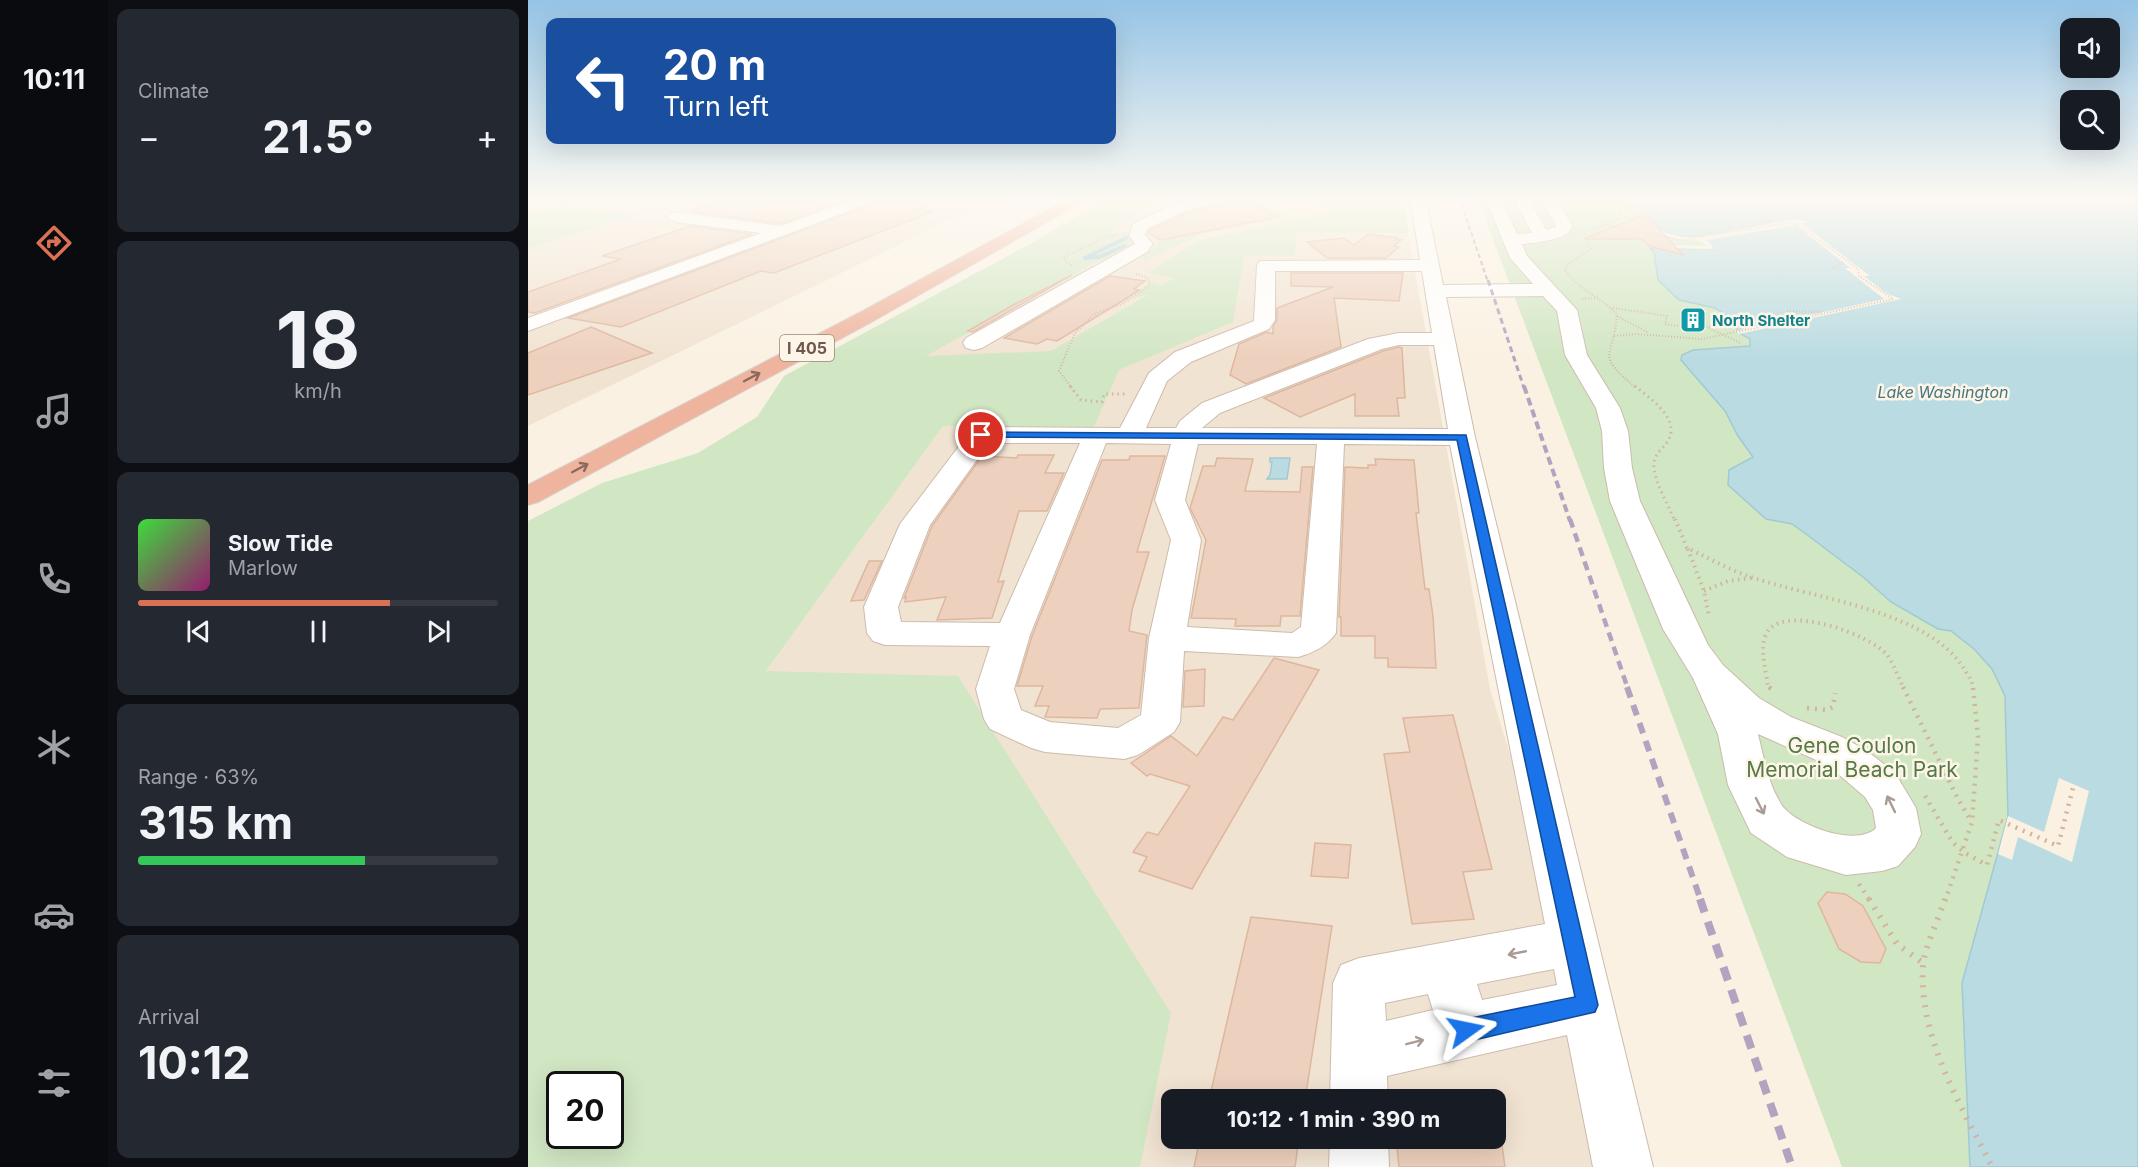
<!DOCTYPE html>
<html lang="en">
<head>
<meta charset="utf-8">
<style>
  body { margin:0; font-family:Inter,sans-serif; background:#242831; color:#f1f3f6; height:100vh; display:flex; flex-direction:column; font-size:22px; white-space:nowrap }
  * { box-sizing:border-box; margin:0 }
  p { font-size:20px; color:#9ea1a6 }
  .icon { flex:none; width:33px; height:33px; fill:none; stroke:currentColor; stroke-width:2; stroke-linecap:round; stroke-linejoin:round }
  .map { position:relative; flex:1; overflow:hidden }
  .panel { display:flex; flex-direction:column; gap:9px; padding:9px; background:#0d0f14; width:420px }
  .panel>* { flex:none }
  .banner { position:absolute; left:18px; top:18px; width:570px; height:126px; border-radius:12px; box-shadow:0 6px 24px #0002; background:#1a4fa0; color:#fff; overflow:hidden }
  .buttons { position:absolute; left:1532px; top:18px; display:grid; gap:12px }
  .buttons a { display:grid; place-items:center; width:60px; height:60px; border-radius:12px; background:#171b24; box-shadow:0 6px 24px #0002; font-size:30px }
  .speed { position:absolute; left:18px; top:1071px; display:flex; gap:12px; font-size:30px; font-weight:700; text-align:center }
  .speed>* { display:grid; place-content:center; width:78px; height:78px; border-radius:50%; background:#171b24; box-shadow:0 6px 24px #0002; line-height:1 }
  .speed .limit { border:3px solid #111; border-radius:9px; background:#fff; color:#111 }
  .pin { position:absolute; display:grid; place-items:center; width:51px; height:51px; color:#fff; margin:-26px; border:3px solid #fff; border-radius:50%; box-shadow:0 2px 6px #0007 }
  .me { position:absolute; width:66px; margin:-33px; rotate:78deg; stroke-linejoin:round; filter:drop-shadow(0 0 4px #0008) }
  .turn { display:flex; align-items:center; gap:21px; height:126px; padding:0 18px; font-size:27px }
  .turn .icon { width:78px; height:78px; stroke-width:2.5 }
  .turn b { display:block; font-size:42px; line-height:51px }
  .big { font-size:45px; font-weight:700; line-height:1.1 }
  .panel .tile { flex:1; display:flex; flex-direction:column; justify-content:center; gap:9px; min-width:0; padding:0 21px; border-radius:12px; background:#242831 }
  .panel .dial { align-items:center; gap:0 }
  .dial b { font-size:78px; line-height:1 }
  .song { display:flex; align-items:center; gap:18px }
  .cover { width:72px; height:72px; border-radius:9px; background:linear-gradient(135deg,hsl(120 70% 55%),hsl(320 70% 35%)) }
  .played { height:6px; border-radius:3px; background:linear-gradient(90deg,#d97152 70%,#363941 70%) }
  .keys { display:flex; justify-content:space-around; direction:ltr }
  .heat { display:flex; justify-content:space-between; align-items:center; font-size:33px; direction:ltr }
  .charge { height:9px; border-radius:4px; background:linear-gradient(90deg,#34c759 63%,#363941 0) }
  .trip { position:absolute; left:633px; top:1089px; width:345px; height:60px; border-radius:12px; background:#171b24; box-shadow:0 6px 24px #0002; font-weight:700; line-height:60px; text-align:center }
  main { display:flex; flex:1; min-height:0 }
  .tabs { display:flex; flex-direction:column; width:108px; justify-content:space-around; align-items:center; background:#090b0e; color:#9ea1a6 }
  .tabs .icon { width:42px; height:42px }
  .tabs .active { color:#d97152 }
  .tabs b { font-size:27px; color:#f1f3f6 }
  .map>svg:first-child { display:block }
  .residential { fill:#f1e3d2; fill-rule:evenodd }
  .green { fill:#d1e6c3; fill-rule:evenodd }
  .water { fill:#b9dbe1; stroke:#a0cad2; stroke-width:1.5 }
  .pier { fill:#faf1e2 }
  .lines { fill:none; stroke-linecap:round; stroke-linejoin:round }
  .stream { stroke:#a0cad2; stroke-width:4 }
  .building { fill:#edd0bd; stroke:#deb79f; stroke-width:1.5 }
  .minor-casing { stroke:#ccbbad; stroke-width:2 }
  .highway-casing { stroke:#d7d0cd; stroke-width:2 }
  .path-far4 { stroke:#d1b3a0; stroke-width:2; stroke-dasharray:1 2; stroke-linecap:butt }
  .path-far3 { stroke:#d1b3a0; stroke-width:3; stroke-dasharray:1.5 4; stroke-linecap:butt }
  .path-far2 { stroke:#d1b3a0; stroke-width:4; stroke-dasharray:1.5 4.5; stroke-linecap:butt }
  .path-far1 { stroke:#d1b3a0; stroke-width:4.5; stroke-dasharray:2 6; stroke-linecap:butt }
  .path { stroke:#d1b3a0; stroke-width:6; stroke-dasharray:2 8; stroke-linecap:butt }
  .minor { fill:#fff; fill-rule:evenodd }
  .highway { fill:#efb49e; fill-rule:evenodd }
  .rail-far5 { stroke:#b3a3c1; stroke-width:2; stroke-dasharray:4.5 3; stroke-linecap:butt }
  .rail-far4 { stroke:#b3a3c1; stroke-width:3; stroke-dasharray:6 4; stroke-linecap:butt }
  .rail-far3 { stroke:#b3a3c1; stroke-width:4; stroke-dasharray:8 4.5; stroke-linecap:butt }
  .rail-far2 { stroke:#b3a3c1; stroke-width:4.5; stroke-dasharray:9 6; stroke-linecap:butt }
  .rail-far1 { stroke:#b3a3c1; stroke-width:6; stroke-dasharray:11 8; stroke-linecap:butt }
  .rail { stroke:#b3a3c1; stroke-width:8; stroke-dasharray:14 10; stroke-linecap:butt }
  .oneway { stroke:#896a5c }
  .oneway2 { stroke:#a99b93 }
  .route { fill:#1a73e8; stroke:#114b97; stroke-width:1.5 }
  .labels { text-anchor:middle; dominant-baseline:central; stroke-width:5; stroke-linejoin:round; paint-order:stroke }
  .far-culture-label { font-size:15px; font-weight:bold; fill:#0d838f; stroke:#fdf5e8; text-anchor:start }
  .shield { fill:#fdf5e8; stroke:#9a877a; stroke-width:1.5 }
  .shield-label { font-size:16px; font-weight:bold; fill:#6f584b }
  .far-water-label { font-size:16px; font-style:italic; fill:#477780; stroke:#fdf5e8 }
  .near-park-label { font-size:21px; fill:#567a47; stroke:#fdf5e8 }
</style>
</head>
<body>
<main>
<nav class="tabs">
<b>10:11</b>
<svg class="icon active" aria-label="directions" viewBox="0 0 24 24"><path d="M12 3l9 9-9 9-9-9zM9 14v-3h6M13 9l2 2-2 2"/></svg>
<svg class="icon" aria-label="music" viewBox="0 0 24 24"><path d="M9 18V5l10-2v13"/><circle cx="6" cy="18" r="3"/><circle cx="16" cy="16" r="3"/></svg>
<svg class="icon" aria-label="phone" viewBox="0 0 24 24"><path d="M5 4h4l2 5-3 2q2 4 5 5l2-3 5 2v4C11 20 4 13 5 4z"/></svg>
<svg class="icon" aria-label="climate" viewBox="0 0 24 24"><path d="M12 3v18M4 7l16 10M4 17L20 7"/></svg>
<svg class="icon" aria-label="car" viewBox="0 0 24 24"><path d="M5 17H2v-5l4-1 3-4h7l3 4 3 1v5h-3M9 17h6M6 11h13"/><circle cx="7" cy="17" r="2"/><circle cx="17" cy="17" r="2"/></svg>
<svg class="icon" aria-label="filters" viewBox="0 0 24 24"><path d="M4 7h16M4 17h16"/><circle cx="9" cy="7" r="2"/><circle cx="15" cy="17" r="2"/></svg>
</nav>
<section class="panel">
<div class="tile"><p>Climate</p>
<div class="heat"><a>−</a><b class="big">21.5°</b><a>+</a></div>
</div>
<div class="tile dial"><b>18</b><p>km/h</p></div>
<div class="tile">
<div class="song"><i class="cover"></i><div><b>Slow Tide</b><p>Marlow</p></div></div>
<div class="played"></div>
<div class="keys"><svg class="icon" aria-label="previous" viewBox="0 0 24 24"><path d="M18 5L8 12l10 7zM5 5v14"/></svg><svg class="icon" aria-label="pause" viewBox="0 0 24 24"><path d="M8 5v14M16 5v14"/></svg><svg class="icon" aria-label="next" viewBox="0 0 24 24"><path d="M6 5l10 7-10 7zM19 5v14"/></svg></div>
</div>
<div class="tile"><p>Range · 63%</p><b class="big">315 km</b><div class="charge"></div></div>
<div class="tile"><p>Arrival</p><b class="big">10:12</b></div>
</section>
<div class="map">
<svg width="1610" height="1167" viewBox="0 0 1610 1167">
  <rect width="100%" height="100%" fill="#faf1e2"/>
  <g class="residential">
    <path d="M0 197H469L0 426Z"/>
    <path d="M637 197H780L809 211 671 240 621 273 647 278 485 374 396 356 599 245 581 231Z"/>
    <path d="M769 233H880L962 689 991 784 1066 1167H602L238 671 415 426 566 427 591 370 704 322 716 256H765ZM644 1100H968V1138H644Z"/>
  </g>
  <g class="green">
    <path d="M582 197 637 198 581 231 585 234 598 232 610 245 585 261 572 260 398 356 523 351 619 295 603 299 624 282 634 285 646 278 620 273 671 240 808 211 780 197H876L880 233H769L766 256H716L705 322 591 370 566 427 415 426 238 671 430 676 643 1013 612 1167H0V521L74 483 170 453 229 417 256 376 500 245ZM32 1084H82V1136H32Z"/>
    <path d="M949 197H1103L1135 232 1167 236 1186 249H1123L1126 252 1130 280 1151 299 1187 308 1202 318 1211 333 1222 339V346L1198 348 1180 391 1197 411 1210 436 1225 458 1238 519 1264 524 1335 577 1363 602 1410 629 1423 630 1446 649 1464 669 1477 696 1480 816 1434 983 1442 1167H1314Z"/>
    <path d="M32 205 109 215 0 248V214Z"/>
    <path d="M674 234 616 261 615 255 629 246V243Z"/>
  </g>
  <g class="water">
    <path d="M1103 197H1610V1167H1442L1434 983 1480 816 1477 696 1464 669 1446 649 1423 631 1410 629 1363 602 1335 577 1278 534 1264 524 1238 519 1200 485 1201 470 1225 457 1210 436 1197 411 1153 360 1154 355 1165 350 1222 346V339L1211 333 1202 318 1187 308 1151 300 1130 280 1126 252 1122 248 1185 249 1167 236C1135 241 1123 219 1103 197Z"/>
    <path d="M742 458H762L759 479H739L742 475 744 462H742Z"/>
  </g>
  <g class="pier">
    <path d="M1269 219 1280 222 1274 224 1342 276H1336L1358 293 1373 299 1211 334 1207 331 1356 299 1317 268H1322L1268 225 1179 240 1186 249 1122 248 1124 245 1180 246 1167 239 1155 240 1133 235 1135 232 1155 237H1171Z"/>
    <path d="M1531 778 1561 791 1544 862 1490 837 1484 860 1470 854 1480 816 1516 832Z"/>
  </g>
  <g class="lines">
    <path class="stream" d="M596 246 571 257 557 258 598 238"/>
  </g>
  <g class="building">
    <path d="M204 197H288L314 201 253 224 160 211Z"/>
    <path d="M372 197H396L400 206 389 210 404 212 246 273 233 271 93 327 40 318 345 204 351 205Z"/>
    <path d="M713 198 750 217 632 240 620 233 621 231 658 213Z"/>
    <path d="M1117 214 1155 255 1121 246 1114 239H1056Z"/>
    <path d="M162 226 224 234 7 313 0 312V292L93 259 74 256Z"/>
    <path d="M840 234 870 238 868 240H873L866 246 871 247 858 258H799L779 242 816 238 826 245Z"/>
    <path d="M763 273H875L871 301 806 298 813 347 718 384 702 375 711 344 739 332 745 334V327L749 320V308L805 287 763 286Z"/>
    <path d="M544 275 445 332 440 331 485 305Z"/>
    <path d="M582 276 617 281 606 289 611 290 591 303 529 341 519 339 509 344 476 338Z"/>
    <path d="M63 327 124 353 0 395V353Z"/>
    <path d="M871 347 874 348 877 398H869L871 416H827V394L772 417 736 398 855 351Z"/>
    <path d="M490 455H526L517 473H536L519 511H491L470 582 476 581 464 618 409 620 418 597 377 602 378 597 376 598 404 526 454 456 489 458Z"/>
    <path d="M602 456H637L609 552H621L604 610 601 631 619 635 611 708 572 709 569 718 517 717 521 706H507L515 686H489L504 636 574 460H601Z"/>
    <path d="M689 458 725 459 717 491 772 492 774 467H785L772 616H753L752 626H707L708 619 663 618 678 540 662 508 675 466H687Z"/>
    <path d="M847 459 886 460 891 513H888L897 589H901L905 616 908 668 860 667V658H847V636H813V617H811L817 467 840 468V465H848Z"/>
    <path d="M341 561H354L336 600 323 601Z"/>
    <path d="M746 658 791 670 664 889 611 871 619 857 605 852 619 832 630 835 662 786 622 774 619 776 603 763 643 736 669 756 695 717 705 720Z"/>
    <path d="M677 669 676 706 655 707 657 671Z"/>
    <path d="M925 715 964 869 935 872 946 919 884 924 856 754 882 752 875 718Z"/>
    <path d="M787 843 823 845 820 878 783 876Z"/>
    <path d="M1299 892 1317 894 1335 906 1358 949 1352 963 1333 962 1311 949 1290 903Z"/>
    <path d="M723 917 804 926 777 1100H681Z"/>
    <path d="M672 1138H771L767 1167H666Z"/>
    <path d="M868 1138H973L977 1167H871Z"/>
  </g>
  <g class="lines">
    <g class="minor-casing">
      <g id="minor">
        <path d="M330 197H352L350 200 0 331V318L233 233 147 222 139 217 141 214 147 212 253 226Z"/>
        <path d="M673 197H703L701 200 657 211 619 229 617 235 625 244 619 252 454 348 446 350 438 348 435 343 438 338 607 244 601 235 605 224 637 208Z"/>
        <path d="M882 197H897L915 285 1005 284 982 258 957 197H972L989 234 1004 233 985 197H1000L1018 230 1028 227V225L1011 197H1026L1044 225C1044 240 1006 243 994 244L999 256 1049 310 1059 355 1092 408 1100 431 1104 468 1112 501 1180 645 1195 665 1231 698 1263 717 1314 737 1339 751 1367 773 1388 808 1393 834 1387 847 1370 866 1354 871 1318 875 1259 857 1223 833 1200 785 1190 734 1165 678 1135 629 1082 501 1076 468 1074 431 1068 408 1037 355 1029 311 1015 296 918 297 947 437 1125 1167H1065L1039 1035 859 1076 860 1100H802L805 983 813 965 831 958 1017 924 922 445 816 444 808 633C799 646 785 653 770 657L656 651 652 722 646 732 610 755 596 759 517 752 503 748 462 729 456 719 448 689 462 646 357 645 345 641 339 633 336 607 372 524 444 429 453 427 592 428 621 373 647 352 726 321 729 265 732 261 892 260ZM747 271H894L904 333H871L840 339 674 403 652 421 648 428H618L639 381 663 362 741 329 747 320ZM871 345H906L920 429 674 428 692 413 854 349ZM461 443H552L472 623 373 622 370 607 402 525ZM578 443 643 444 627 500 643 540 621 638 613 715 590 728 522 722 493 710 486 689 502 635ZM670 444H789L773 627 764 633 659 627 673 540 657 500ZM1230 734 1286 759 1309 773 1337 797 1345 810 1348 828C1329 848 1266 825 1253 804 1240 783 1236 759 1230 734ZM1026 969 1029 985 954 1000 949 984ZM900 994 905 1010 858 1021 857 1003Z"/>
        <path d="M802 1138H860L861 1167H801Z"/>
      </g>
    </g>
    <g class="highway-casing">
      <path id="highway" d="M544 197H563L347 320 10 502 0 505V485L333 312Z"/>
    </g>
    <g class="path-far4">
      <path d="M1081 197 1092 210V218L1056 232 1063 249 1040 264 1037 269C1049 290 1074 297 1089 315 1085 361 1066 352 1108 388"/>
      <path d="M1100 197 1111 210"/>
      <path d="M1091 210H1101L1098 206H1108"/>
      <path d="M1231 218 1243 222"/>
      <path d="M1218 219 1231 224"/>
      <path d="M1206 222 1218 226"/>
      <path d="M1194 224 1206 228"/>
      <path d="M1078 225 1152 240 1261 223 1271 225 1330 269 1331 276 1365 299 1174 339 1108 334 1085 336"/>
      <path d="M1181 226 1192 230"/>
      <path d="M1168 228 1180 233 1244 222"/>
      <path d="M635 241 755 216 713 198"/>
      <path d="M544 265 538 262 536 257 578 237 591 234"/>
      <path d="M1304 269 1315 262"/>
      <path d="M1054 299 1070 298"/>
      <path d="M1085 308 1139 316 1137 324 1172 329 1186 325 1184 314"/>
      <path d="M1259 311 1295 312"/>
      <path d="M1089 316 1119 332"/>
      <path d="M1181 328 1212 343"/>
      <path d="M544 388 531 371 547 333 566 314 594 304 620 286 622 282 619 278 608 274"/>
    </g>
    <g class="path-far3">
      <path d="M542 386 553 400 574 402 576 394H598"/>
      <path d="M1107 386C1121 398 1153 418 1140 441 1135 449 1126 454 1126 464 1125 480 1141 506 1147 521"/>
    </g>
    <g class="path-far2">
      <path d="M1147 519 1159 548C1181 558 1203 571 1226 578 1288 599 1404 611 1438 672 1442 678 1445 683 1445 689"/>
      <path d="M1160 549 1176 591 1181 616"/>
      <path d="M1176 591 1200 581 1224 578"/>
      <path d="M1243 689 1240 686C1238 670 1230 645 1240 631 1259 604 1343 635 1359 655 1366 664 1371 679 1376 689"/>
    </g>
    <g class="path-far1">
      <path d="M1241 687 1244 690"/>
      <path d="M1375 687 1430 799 1444 822"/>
      <path d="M1279 708 1299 710 1305 707 1307 693"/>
      <path d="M1397 796 1425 843 1437 853 1459 865 1471 820 1530 846 1546 784"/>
      <path d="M1331 884 1342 901"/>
      <path d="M1417 901 1444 822 1450 737 1445 687"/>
    </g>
    <g class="path">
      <path d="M1341 899 1369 944 1395 963"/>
      <path d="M1417 899C1411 918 1397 946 1395 965 1390 1037 1433 1105 1464 1167"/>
    </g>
    <use href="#minor" class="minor"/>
    <use href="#highway" class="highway"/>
    <path class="rail-far5" d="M931 197 960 282"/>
    <path class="rail-far4" d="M960 280 996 388"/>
    <path class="rail-far3" d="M996 386 1042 521"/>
    <path class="rail-far2" d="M1042 519 1100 689"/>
    <path class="rail-far1" d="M1099 687 1173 901"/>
    <path class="rail" d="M1172 899 1264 1167"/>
  </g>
  <defs><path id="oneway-shaft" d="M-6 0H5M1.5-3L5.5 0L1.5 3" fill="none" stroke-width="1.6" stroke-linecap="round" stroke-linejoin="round" transform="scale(1.5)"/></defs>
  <g class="oneway">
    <use href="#oneway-shaft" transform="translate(224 377) rotate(-28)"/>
    <use href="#oneway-shaft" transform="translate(52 468) rotate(-28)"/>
  </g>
  <g class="oneway2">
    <use href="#oneway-shaft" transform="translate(1363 804) rotate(-116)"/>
    <use href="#oneway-shaft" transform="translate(1232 806) rotate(63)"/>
    <use href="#oneway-shaft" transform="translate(989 953) rotate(169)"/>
    <use href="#oneway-shaft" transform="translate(887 1042) rotate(-14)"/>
  </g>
  <linearGradient id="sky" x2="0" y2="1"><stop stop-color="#95c4e5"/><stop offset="0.55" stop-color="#fdf9f2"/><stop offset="1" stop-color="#fdf9f2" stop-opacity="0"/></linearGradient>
  <rect width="1610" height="361" fill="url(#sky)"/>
  <path class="route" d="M453 432 938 435 1070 1005 1067 1012 938 1042 930 1038 927 1030 930 1023 938 1019 1047 997 929 440 449 437 447 435Z"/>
  <defs>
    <g id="building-square" transform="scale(1.35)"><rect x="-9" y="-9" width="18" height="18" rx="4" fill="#0f9aa8" stroke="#fdf5e8"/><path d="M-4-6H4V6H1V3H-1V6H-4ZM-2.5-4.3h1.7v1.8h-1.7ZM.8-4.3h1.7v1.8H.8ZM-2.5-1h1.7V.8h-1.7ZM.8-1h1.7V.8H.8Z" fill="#fff"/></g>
  </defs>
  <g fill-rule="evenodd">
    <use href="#building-square" x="1165" y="320"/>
  </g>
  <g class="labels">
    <g class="far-culture-label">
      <text x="1184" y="320">North Shelter</text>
    </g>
    <rect class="shield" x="252" y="335" width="54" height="26" rx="4.5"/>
    <g class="shield-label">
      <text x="279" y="348">I 405</text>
    </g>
    <g class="far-water-label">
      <text x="1415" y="392">Lake Washington</text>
    </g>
    <g class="near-park-label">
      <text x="1324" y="745">Gene Coulon<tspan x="1324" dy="24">Memorial Beach Park</tspan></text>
    </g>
  </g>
</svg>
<div class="buttons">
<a><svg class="icon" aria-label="sound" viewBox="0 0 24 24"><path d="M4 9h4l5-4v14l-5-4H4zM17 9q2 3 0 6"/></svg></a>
<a><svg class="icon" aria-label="search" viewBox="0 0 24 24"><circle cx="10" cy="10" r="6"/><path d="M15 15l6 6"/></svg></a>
</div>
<div class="speed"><div class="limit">20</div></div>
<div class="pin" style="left:453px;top:435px;background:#d93025"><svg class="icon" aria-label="arrive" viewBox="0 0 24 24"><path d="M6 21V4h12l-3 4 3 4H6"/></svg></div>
<svg class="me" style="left:938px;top:1030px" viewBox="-20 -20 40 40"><path d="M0-17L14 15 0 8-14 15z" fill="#1a73e8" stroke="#fff" stroke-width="4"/></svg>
<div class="trip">10:12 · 1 min · 390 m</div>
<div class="banner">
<div class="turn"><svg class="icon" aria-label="left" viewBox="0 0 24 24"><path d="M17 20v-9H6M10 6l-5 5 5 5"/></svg><div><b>20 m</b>Turn left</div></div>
</div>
</div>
</main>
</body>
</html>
